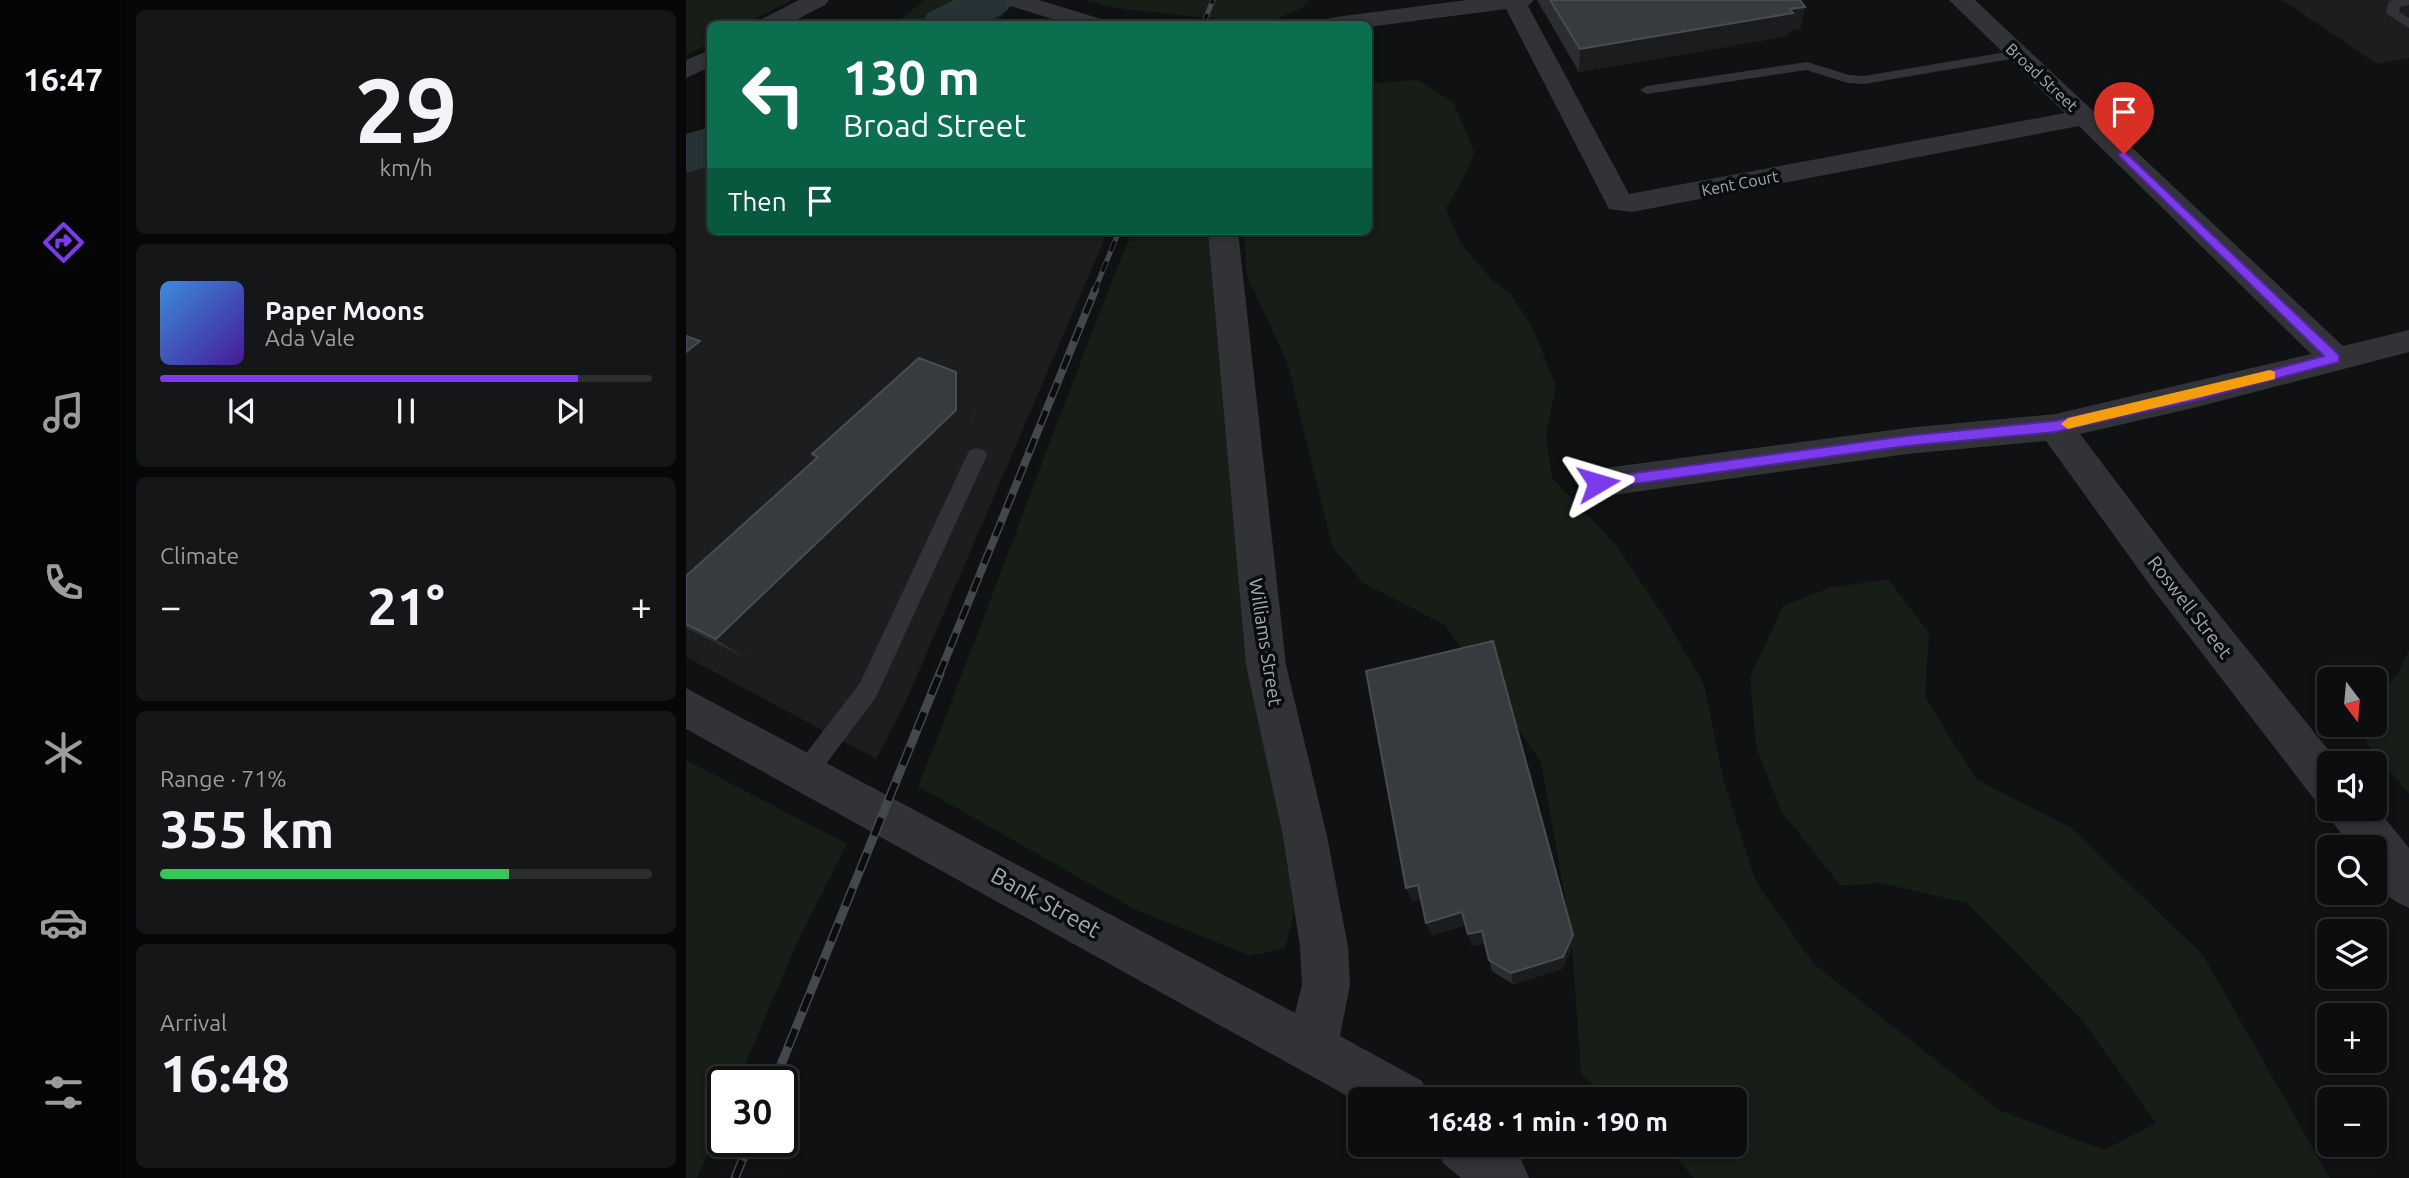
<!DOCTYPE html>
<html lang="en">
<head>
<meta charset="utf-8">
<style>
  body { margin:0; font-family:Ubuntu,sans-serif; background:#151617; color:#f1f3f6; height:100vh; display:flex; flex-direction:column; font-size:26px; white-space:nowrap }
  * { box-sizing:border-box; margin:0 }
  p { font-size:23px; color:#9a9c9e }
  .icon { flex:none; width:38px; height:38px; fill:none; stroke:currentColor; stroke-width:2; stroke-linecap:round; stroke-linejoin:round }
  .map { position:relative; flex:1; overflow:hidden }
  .sheet { display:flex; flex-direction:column; gap:10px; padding:10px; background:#070708; width:560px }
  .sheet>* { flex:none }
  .banner { position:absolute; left:21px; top:21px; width:665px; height:214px; border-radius:10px; box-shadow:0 4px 10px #0003,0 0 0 2px #2c2d2e; background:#0b6e4f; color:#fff; overflow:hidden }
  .needle { width:46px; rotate:164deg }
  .buttons { position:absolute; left:1631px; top:667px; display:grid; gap:14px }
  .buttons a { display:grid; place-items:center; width:70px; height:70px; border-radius:10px; background:#0c0d0e; box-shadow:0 4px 10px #0003,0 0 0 2px #2c2d2e; font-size:35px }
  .speed { position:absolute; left:21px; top:1066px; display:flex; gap:14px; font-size:35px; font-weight:700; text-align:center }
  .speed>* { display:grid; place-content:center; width:91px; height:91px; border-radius:50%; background:#0c0d0e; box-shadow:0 4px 10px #0003,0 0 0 2px #2c2d2e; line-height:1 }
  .speed .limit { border:4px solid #111; border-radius:10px; background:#fff; color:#111 }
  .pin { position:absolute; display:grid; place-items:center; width:60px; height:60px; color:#fff; margin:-72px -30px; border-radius:50% 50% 50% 0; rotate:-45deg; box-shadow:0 0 7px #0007 }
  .pin .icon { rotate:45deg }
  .me { position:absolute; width:77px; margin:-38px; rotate:83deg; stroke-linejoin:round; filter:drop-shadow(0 0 5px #0008) }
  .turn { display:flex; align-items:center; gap:24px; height:147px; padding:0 21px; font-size:32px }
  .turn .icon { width:91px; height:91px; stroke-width:2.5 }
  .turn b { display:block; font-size:49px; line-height:60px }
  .then { display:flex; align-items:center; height:66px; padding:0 21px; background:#0003; gap:14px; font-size:26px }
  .big { font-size:52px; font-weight:700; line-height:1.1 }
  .sheet .widget { flex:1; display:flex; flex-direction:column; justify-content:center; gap:10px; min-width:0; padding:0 24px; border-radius:10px; background:#151617 }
  .sheet .dial { align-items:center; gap:0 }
  .dial b { font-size:91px; line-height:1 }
  .song { display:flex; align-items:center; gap:21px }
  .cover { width:84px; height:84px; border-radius:10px; background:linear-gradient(135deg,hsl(210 70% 55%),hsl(260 70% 35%)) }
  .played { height:7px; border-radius:4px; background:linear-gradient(90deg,#7c3aed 85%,#2c2d2e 85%) }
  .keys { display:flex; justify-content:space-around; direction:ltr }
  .heat { display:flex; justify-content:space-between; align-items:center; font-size:38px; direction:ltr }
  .charge { height:10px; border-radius:5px; background:linear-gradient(90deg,#34c759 71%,#2c2d2e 0) }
  .trip { position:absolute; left:662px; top:1087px; width:399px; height:70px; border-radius:10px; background:#0c0d0e; box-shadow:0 4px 10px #0003,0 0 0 2px #2c2d2e; font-weight:700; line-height:70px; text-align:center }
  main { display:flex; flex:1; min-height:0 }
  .tab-bar { display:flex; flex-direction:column; width:126px; justify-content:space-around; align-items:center; background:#050506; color:#9a9c9e }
  .tab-bar .icon { width:49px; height:49px }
  .tab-bar .current { color:#7c3aed }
  .tab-bar b { font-size:32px; color:#f1f3f6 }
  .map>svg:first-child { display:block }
  .built { fill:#1c1d1f }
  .green { fill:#171d17 }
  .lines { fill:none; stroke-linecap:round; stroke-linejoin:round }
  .river { fill:#273236; fill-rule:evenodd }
  .service { fill:#313337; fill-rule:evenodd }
  .minor { fill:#313337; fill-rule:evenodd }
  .tertiary { fill:#313337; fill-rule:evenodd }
  .rail-far2-casing { stroke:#44484c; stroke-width:5 }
  .rail-far1-casing { stroke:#44484c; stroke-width:8 }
  .rail-casing { stroke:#44484c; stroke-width:9 }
  .rail-far2 { stroke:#0b0c0d; stroke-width:3.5; stroke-dasharray:11; stroke-linecap:butt }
  .rail-far1 { stroke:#0b0c0d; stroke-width:5; stroke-dasharray:15; stroke-linecap:butt }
  .rail { stroke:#0b0c0d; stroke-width:6; stroke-dasharray:19; stroke-linecap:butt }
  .wall { fill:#2c2d30 }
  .shaded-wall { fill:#1b1c1e }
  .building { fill:#383b3e; stroke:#494c50; stroke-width:2 }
  .route { fill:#7c3aed; stroke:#51269a; stroke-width:2 }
  .slow { fill:#f59e0b }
  .labels { text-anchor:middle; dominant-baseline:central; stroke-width:7; stroke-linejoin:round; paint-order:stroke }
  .far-street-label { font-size:16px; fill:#a1aab3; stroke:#0b0c0d }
  .street-label { font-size:19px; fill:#a1aab3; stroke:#0b0c0d }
  .near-street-label { font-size:23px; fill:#a1aab3; stroke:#0b0c0d }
</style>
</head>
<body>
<main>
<nav class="tab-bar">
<b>16:47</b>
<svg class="icon current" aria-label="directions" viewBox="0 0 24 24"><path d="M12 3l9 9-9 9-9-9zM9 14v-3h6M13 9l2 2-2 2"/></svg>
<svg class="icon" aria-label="music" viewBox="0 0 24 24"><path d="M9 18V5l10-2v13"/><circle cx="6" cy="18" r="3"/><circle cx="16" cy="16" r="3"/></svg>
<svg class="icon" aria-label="phone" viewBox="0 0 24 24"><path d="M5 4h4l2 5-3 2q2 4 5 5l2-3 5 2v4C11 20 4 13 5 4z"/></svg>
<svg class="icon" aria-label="climate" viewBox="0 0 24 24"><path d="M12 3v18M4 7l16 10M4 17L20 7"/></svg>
<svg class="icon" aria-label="car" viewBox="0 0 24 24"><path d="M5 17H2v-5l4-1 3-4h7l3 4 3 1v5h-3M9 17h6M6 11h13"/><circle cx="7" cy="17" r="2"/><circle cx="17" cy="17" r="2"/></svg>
<svg class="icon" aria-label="filters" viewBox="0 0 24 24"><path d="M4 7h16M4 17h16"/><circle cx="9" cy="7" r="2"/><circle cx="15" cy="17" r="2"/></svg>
</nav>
<section class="sheet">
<div class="widget dial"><b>29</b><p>km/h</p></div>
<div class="widget">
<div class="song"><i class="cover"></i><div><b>Paper Moons</b><p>Ada Vale</p></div></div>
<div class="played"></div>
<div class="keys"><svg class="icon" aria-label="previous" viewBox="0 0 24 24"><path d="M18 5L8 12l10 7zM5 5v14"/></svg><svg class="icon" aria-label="pause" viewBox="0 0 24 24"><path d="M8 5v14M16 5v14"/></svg><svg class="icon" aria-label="next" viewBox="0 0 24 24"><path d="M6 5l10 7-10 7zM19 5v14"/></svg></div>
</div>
<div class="widget"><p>Climate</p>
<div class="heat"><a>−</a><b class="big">21°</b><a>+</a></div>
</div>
<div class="widget"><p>Range · 71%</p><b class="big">355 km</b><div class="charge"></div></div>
<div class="widget"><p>Arrival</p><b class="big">16:48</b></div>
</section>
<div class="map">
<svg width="1723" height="1178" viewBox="0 0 1723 1178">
  <rect width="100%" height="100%" fill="#101112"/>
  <g class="built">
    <path d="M1596 0H1723V58L1691 64Z"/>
    <path d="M24 152V231H422L217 708 190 759 0 657V164Z"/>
  </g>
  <g class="green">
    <path d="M0 0H106L59 24H24V43L0 55Z"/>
    <path d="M239 0H283L319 15 306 24H208Z"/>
    <path d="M399 0H623L616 8 586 21 539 20 430 8Z"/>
    <path d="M732 80 768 103 788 152 781 172 760 208 775 244 808 282 826 295 848 331 870 386 860 434 866 478 931 546 980 620 1018 684 1038 782 1070 882 1128 964 1313 1110 1418 1150 1470 1123 1396 1020 1281 903 1195 883 1155 886 1096 812 1070 747 1064 677 1097 606 1143 588 1202 579 1243 633 1239 697 1290 779 1385 828 1517 955 1644 1178H1008L979 1145 1048 1144V1099H926L895 1075 885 932 855 762 759 625 677 583 646 546 601 362 561 276 558 231H682L683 83Z"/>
    <path d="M24 137V165L0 175V150Z"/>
    <path d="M446 231H527L603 845 608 915 599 948 564 956 448 909 232 786C306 602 372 415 446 231Z"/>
    <path d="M1723 650V794L1681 744 1679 725 1689 724V700L1712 674Z"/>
    <path d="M0 760 161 844 111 943 52 1081 37 1082V1117L11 1178H0Z"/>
  </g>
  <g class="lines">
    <g class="river">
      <path d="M268 0H330C308 32 269 24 235 24L242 13Z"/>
      <path d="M24 127V166L0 173V134Z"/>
    </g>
    <g class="service">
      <path d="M1709 0H1723V5L1714 7 1713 12 1723 18V28L1700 13 1703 1Z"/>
      <path d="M1332 50 1337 51V57L1178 84 1162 83 1120 70 961 94 954 90 961 86 1121 62 1163 75 1178 76Z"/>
      <path d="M291 448 298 450 301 455 190 697 128 780 120 783 112 780 108 772 112 764 174 683 281 455 284 450Z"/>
    </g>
    <g class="minor">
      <path d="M317 0H353L415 19 418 24H383L321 5Z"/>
      <path d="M781 0H848L842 6 943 194 1379 113 1263 0H1289L1657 346 1723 330V352L1507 408 1394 434 1494 566 1653 763H1643V808H1689V806L1723 848V908C1690 894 1689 880 1689 847H1666L1647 823 1641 808 1642 805 1628 799 1466 588 1360 441 1221 454 912 497 899 493 894 483 899 473 912 469 1221 428 1369 414 1625 354 1393 126 946 212 923 209 820 9 682 27V24H638L641 19 650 17Z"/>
      <path d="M522 231H552L600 665 641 836 662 947 664 985 654 1036 736 1081 744 1099H674V1103L0 729V688L609 1013 616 985 614 947 597 836 560 665Z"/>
      <path d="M750 1144H817L835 1159 843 1178H775L757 1163Z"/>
    </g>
    <g class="tertiary">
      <path d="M113 0H143L139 5 102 24H73L76 19Z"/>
      <path d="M24 50V67L0 78V60Z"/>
    </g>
    <g class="rail-far2-casing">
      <g id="rail-far2">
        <path d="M517 24 527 0"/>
        <path d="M408 292 433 231"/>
      </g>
    </g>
    <g class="rail-far1-casing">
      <path id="rail-far1" d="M253 675 409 290"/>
    </g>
    <g class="rail-casing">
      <g id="rail">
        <path d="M88 1082 254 673"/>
        <path d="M49 1178 64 1141"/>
      </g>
    </g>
    <use href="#rail-far2" class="rail-far2"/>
    <use href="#rail-far1" class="rail-far1"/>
    <use href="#rail" class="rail"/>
  </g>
  <g class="wall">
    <path d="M851 0H1114L1119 7 1114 29 1103 31 1102 36 893 72Z"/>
    <path d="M286 395 287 432 58 657 0 628V576L130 459 126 454Z"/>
    <path d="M720 888 887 935 886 947 876 969 827 984 806 971 799 943 786 946 780 925 746 935 735 900 727 902Z"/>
  </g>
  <g class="shaded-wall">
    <path d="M1119 7 1114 29 1103 31 1102 36 893 72 894 49Z"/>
    <path d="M14 341 37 364 0 394V352Z"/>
    <path d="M270 372 286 395 287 432 58 657 30 639Z"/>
    <path d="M732 885 738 899 727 902 720 888Z"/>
    <path d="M776 912 781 925 746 935 740 923Z"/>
    <path d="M796 931 799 943 786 946 782 934Z"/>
    <path d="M887 935 886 947 876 969 827 984 825 973Z"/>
  </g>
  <g class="building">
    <path d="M864 0H1114L1119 7 1104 9 1107 13 894 49Z"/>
    <path d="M0 336 14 341 0 352Z"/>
    <path d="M233 358 270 372V410L30 639 0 624V576L132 457 126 454Z"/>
    <path d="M807 641 887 935 877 957 825 973 803 960 796 931 782 934 776 912 740 923 732 885 720 888 680 671Z"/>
  </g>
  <path class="route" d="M1438 151 1653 355V362L1507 401 1369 432 1220 446 912 489 907 487 905 483 912 478 1220 436 1369 421 1507 391 1638 356 1434 157 1432 154Z"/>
  <path class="slow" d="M1584 370 1589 372V379L1382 429 1375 424 1382 418Z"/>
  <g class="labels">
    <g class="far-street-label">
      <text transform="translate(1356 77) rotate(43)">Broad Street</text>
      <text transform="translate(1054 183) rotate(-11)">Kent Court</text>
    </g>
    <g class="street-label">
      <text transform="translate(1504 607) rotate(52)">Roswell Street</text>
      <text transform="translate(580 642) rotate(81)">Williams Street</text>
    </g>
    <g class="near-street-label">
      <text transform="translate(360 902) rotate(29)">Bank Street</text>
    </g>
  </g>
</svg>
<div class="buttons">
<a><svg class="needle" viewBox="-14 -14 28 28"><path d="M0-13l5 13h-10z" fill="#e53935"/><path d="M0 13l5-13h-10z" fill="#9a9c9e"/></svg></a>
<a><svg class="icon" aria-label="sound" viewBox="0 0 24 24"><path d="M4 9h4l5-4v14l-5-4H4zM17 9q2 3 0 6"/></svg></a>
<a><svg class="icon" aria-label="search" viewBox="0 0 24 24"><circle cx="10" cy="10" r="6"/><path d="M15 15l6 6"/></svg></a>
<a><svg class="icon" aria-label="layers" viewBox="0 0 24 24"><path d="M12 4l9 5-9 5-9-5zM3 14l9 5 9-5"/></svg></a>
<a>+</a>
<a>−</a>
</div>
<div class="speed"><div class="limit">30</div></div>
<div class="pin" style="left:1438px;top:154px;background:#d93025"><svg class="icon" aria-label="arrive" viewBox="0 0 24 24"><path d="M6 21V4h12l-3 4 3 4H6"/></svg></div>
<svg class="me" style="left:912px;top:483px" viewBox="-20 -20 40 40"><path d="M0-17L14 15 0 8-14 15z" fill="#7c3aed" stroke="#fff" stroke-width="4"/></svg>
<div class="trip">16:48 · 1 min · 190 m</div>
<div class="banner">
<div class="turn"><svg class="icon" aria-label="left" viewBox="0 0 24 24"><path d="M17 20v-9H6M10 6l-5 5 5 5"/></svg><div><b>130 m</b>Broad Street</div></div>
<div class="then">Then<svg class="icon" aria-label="arrive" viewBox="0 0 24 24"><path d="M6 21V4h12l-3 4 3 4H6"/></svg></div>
</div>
</div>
</main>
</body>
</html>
